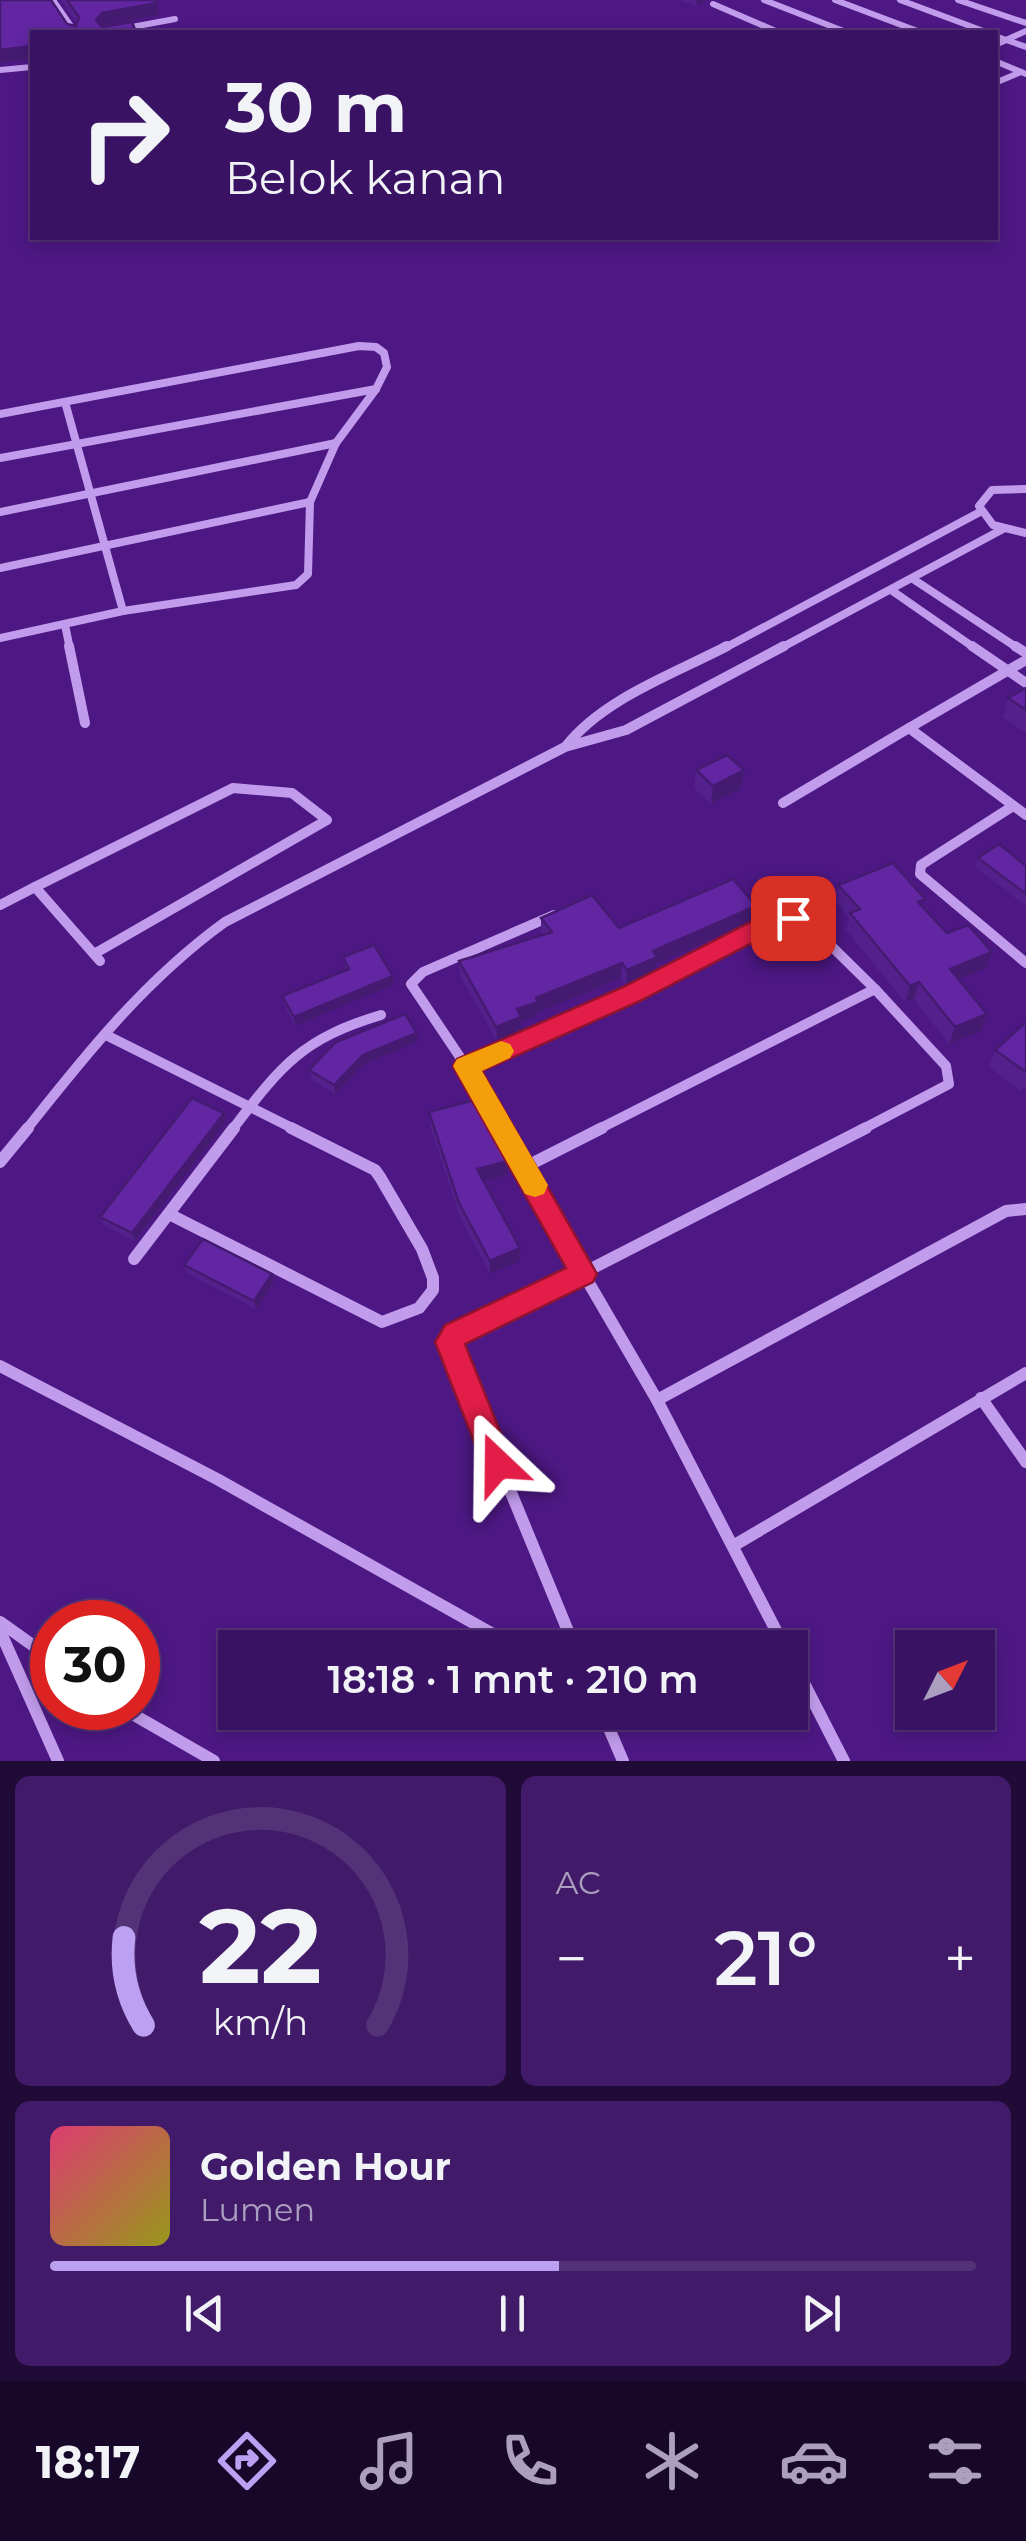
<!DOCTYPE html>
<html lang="id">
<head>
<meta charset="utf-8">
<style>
  body { margin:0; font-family:Montserrat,sans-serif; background:#411b69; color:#f1f3f6; height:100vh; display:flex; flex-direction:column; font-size:38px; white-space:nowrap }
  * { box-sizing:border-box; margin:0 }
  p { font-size:32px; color:#ab9ebe }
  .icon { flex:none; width:55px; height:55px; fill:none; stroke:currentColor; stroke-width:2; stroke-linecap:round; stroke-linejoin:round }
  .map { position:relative; height:1761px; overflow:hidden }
  .sheet { display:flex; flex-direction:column; gap:15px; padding:15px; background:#200a36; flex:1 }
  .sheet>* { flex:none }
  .hud { position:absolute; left:30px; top:30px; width:968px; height:210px; border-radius:0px; box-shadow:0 5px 15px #0003,0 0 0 2px #543278; background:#3a1263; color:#f1f3f6; overflow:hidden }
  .needle { width:65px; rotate:48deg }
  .buttons { position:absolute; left:895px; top:1630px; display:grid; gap:20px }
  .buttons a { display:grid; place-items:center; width:100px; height:100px; border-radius:0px; background:#3a1263; box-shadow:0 5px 15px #0003,0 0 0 2px #543278; font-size:50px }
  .speed { position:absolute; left:30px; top:1600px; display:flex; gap:20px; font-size:50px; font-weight:700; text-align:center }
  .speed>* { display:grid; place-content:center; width:130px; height:130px; border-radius:50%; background:#3a1263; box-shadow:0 5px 15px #0003,0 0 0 2px #543278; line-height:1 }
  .speed .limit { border:15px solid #d22; background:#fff; color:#111 }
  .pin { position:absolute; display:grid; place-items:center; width:85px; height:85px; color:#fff; margin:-42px; border-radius:20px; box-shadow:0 5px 15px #0006 }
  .me { position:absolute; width:110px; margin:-55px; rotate:337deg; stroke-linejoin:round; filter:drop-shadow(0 0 8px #0008) }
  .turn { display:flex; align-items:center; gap:35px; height:210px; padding:0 30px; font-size:45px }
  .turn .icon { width:130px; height:130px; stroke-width:2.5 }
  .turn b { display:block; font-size:70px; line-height:85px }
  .big { font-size:75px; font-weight:600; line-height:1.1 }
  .sheet .widget { flex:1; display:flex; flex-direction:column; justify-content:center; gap:15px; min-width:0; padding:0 35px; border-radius:15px; background:#411b69 }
  .sheet .dial { align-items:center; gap:0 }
  .dial svg { height:260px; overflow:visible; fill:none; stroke:#543278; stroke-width:7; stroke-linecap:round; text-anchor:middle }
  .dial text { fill:#f1f3f6; stroke:none }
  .song { display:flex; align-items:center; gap:30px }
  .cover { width:120px; height:120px; border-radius:15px; background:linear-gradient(135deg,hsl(340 70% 55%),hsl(60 70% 35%)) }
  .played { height:10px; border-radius:5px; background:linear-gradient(90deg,#bca0f2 55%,#543278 55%) }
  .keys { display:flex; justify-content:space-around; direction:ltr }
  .heat { display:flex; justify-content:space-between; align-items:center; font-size:55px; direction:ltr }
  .sheet .tiles { flex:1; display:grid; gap:15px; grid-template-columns:1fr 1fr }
  .widget:last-child { grid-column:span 2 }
  .trip { position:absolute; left:218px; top:1630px; width:590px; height:100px; border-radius:0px; background:#3a1263; box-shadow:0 5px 15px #0003,0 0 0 2px #543278; font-weight:600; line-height:100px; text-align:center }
  .tab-bar { display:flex; height:160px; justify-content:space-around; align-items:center; background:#170728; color:#ab9ebe }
  .tab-bar .icon { width:70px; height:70px }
  .tab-bar .active { color:#bca0f2 }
  .tab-bar b { font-size:45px; color:#f1f3f6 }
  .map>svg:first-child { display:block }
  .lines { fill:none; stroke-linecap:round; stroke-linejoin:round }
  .street-far3 { stroke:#c29cec; stroke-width:6 }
  .street-far2 { stroke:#c29cec; stroke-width:8 }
  .street-far1 { stroke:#c29cec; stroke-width:10 }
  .street { stroke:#c29cec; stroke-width:12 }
  .wall { fill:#54218c }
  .shaded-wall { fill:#451b72 }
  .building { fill:#6226a3; stroke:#451b72; stroke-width:2.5 }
  .route { fill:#e11d48; stroke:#92132f; stroke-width:2.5 }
  .slow { fill:#f59e0b }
</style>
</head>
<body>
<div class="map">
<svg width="1026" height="1761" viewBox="0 0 1026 1761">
  <rect width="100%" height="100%" fill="#4d1884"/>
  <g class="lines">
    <g class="street-far3">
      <path d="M53 0 75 32"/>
      <path d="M764 0 846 32"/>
      <path d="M835 0 920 32"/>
      <path d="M900 0 986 32"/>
      <path d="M958 0 1026 23"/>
      <path d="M713 4 778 32"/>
      <path d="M105 32 175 19"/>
      <path d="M995 36 1026 47"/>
      <path d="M995 45 1026 31"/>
      <path d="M995 61 1026 74"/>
      <path d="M0 70 32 67"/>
      <path d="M995 83 1021 72"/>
    </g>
    <g class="street-far2">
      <path d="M65 402 123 611"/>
      <path d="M0 414 359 346 376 347 384 353 387 367 376 389 336 443 310 502 308 574 296 585 123 611 0 638"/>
      <path d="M0 458 376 389"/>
      <path d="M1026 489 992 490 979 506 993 525 1026 533"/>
      <path d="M0 512 336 443"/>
      <path d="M0 568 310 502"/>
      <path d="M913 579 1019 649"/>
      <path d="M891 590 976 649"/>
      <path d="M65 625 70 649"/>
      <path d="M723 649 980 512"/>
      <path d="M779 649 1003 529"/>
    </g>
    <g class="street-far1">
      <path d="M69 646 85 723"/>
      <path d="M972 646 1026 683"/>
      <path d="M1015 646 1026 653"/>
      <path d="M1026 660 909 728 1026 815"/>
      <path d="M566 746C604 698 674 674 727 646"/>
      <path d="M783 803 909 728"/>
      <path d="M1013 806 921 865 920 874 1026 963"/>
      <path d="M0 905 35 887"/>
      <path d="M94 954 327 820 292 793 233 788 35 887 100 961"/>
      <path d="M106 1035 296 1130"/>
      <path d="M466 1066 632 994 772 922 793 918 810 925 875 989"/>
      <path d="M26 1130C86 1054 145 980 225 922L565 747 626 730 784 646"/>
      <path d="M232 1130C281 1066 301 1039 381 1015"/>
      <path d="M502 1130 466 1066 411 984 423 972 554 915"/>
      <path d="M597 1130 875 989 946 1066 949 1084 861 1130"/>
    </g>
    <g class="street">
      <path d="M501 1128 583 1273 455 1334 449 1342 575 1648"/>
      <path d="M0 1162 28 1128"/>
      <path d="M525 1167 602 1128"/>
      <path d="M169 1214 382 1322 419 1308 433 1290V1278L422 1249 380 1177 375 1170 291 1128"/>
      <path d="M134 1259 234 1128"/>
      <path d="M0 1366 217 1479 518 1648"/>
      <path d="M981 1398 1026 1462"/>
      <path d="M657 1400 1006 1211 1026 1209"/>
      <path d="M733 1546 1026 1373"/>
      <path d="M0 1622 52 1659"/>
      <path d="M0 1631 58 1761"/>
      <path d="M785 1648 657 1400 583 1273 866 1128"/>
      <path d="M790 1656 844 1761"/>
      <path d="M122 1708 214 1761"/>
      <path d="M602 1712 623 1761"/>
    </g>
  </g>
  <g class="wall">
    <path d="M0 0H51L67 24 76 26 77 23 61 0H154L157 3 159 15 103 26 132 22 136 32H32V59L0 63Z"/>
    <path d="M679 0H707L696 6Z"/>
    <path d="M1026 688V733L1003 717 1008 698Z"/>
    <path d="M696 770H744L741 789 711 804 694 788Z"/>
    <path d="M978 858 1026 866V906L975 867Z"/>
    <path d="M838 885 923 907 947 933 986 968 959 980 981 1031 949 1044 914 999 905 1002 846 930 849 918 835 901Z"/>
    <path d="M756 906 754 921 656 964 655 972 626 985 621 978 537 1013V1016L521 1022V1032L497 1041 460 976 459 961 543 935 541 933V918L619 928Z"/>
    <path d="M343 957 393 985 295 1026 284 1005 282 996 346 970Z"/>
    <path d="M1026 1022V1086L1021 1091 989 1067 995 1050Z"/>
    <path d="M417 1033V1042L364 1064 335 1094 311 1079 309 1070Z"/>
    <path d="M429 1112 508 1175 484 1182 520 1248V1261L490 1274 460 1217 430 1126Z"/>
    <path d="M224 1113 226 1122 135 1241 103 1225 100 1217Z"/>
    <path d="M184 1265 272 1274 274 1282 256 1309 187 1273Z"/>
  </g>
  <g class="shaded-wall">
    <path d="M697 0H707L696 6Z"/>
    <path d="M157 3 159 15 104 25 98 32 96 20 102 13Z"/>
    <path d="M32 46V59L0 63V50Z"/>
    <path d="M744 770 741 789 711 804 713 786Z"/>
    <path d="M756 906 754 921 656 964 655 972 626 985 627 970 653 951Z"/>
    <path d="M992 952 986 968 944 986 950 969Z"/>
    <path d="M622 963 621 978 537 1013V1016L521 1022V1032L497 1041 496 1027 517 1009 536 998Z"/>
    <path d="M393 976V985L295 1026 294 1017Z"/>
    <path d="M919 982 914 999 905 1002 910 986Z"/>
    <path d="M987 1014 981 1031 949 1044 955 1027Z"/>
    <path d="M417 1033V1042L364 1064 335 1094 334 1085 363 1055Z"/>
    <path d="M224 1113 226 1122 135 1241 132 1233Z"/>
    <path d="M508 1161V1175L478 1183 477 1169Z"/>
    <path d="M520 1248V1261L490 1274V1261Z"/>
    <path d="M272 1274 274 1282 256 1309 254 1301Z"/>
  </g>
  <g class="building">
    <path d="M0 0H51L67 24 76 26 79 17 67 0H154L157 3 102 13 96 20 102 27 132 22 136 32H32V46L0 50Z"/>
    <path d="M1026 688V710L1008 698Z"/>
    <path d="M727 755 744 770 713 786 696 770Z"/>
    <path d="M999 844 1026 866V894L978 858Z"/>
    <path d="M893 863 925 899 918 902 947 933 968 925 992 952 950 969 987 1014 955 1027 919 982 910 986 850 913 860 909 838 885Z"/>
    <path d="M733 879 756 906 653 951 657 957 651 960 627 970 622 963 536 998 538 1002 517 1009 521 1017 496 1027 459 961 552 932 541 918 592 895 619 928Z"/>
    <path d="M374 945 393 976 294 1017 282 996 349 969 343 957Z"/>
    <path d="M405 1014 417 1033 363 1055 334 1085 309 1070 336 1042Z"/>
    <path d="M1026 1022V1072L995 1050Z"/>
    <path d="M192 1098 224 1113 132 1233 100 1217Z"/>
    <path d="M482 1098 508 1161 477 1169 520 1248 490 1261 459 1203 429 1112Z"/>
    <path d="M203 1239 272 1274 254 1301 184 1265Z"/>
  </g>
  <path class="route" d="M793 909 801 912 804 918 801 924 777 930 640 1001 482 1071 597 1274 593 1282 465 1344 513 1464 508 1475 498 1479 487 1475 435 1342 445 1325 566 1268 457 1074 453 1066 457 1059 623 987 764 915Z"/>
  <path class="slow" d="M501 1041 510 1044 514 1051 510 1058 482 1071 548 1185 544 1194 535 1197 525 1194 453 1066 457 1059Z"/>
</svg>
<div class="buttons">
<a><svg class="needle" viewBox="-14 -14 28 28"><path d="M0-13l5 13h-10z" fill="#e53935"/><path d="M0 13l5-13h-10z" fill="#ab9ebe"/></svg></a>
</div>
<div class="speed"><div class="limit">30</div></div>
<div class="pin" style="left:793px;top:918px;background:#d93025"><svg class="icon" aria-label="arrive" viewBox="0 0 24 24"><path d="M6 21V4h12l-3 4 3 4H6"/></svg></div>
<svg class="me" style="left:498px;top:1464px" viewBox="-20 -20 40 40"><path d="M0-17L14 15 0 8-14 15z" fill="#e11d48" stroke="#fff" stroke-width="4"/></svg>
<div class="trip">18:18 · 1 mnt · 210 m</div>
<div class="hud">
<div class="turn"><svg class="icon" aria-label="right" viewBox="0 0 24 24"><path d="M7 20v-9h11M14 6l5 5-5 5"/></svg><div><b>30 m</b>Belok kanan</div></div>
</div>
</div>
<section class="sheet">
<div class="tiles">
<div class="widget dial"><svg viewBox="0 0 100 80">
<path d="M14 69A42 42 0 1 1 86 69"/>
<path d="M14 69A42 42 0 0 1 8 42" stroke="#bca0f2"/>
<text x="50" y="56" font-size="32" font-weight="700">22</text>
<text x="50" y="72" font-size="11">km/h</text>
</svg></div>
<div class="widget"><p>AC</p>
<div class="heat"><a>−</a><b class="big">21°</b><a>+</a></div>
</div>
<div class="widget">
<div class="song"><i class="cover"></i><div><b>Golden Hour</b><p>Lumen</p></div></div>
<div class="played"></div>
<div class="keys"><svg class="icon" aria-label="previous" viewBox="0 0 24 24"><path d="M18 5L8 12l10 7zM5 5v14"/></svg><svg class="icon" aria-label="pause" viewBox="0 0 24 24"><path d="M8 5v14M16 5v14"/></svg><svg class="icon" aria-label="next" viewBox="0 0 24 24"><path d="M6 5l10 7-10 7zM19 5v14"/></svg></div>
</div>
</div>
</section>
<nav class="tab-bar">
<b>18:17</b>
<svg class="icon active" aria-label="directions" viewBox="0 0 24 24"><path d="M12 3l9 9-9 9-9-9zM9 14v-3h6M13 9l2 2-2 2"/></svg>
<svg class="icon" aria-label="music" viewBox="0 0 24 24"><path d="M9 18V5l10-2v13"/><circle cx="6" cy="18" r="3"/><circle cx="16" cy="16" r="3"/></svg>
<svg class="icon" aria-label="phone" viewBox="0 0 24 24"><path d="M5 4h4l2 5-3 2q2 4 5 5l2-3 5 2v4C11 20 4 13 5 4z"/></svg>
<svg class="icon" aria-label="climate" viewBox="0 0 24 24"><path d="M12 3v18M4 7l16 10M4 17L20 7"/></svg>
<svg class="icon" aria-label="car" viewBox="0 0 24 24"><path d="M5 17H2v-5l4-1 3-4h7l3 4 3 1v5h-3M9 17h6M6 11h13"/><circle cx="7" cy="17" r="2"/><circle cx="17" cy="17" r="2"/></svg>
<svg class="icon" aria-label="filters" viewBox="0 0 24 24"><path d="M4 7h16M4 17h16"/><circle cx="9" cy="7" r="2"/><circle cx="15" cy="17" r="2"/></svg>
</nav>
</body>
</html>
